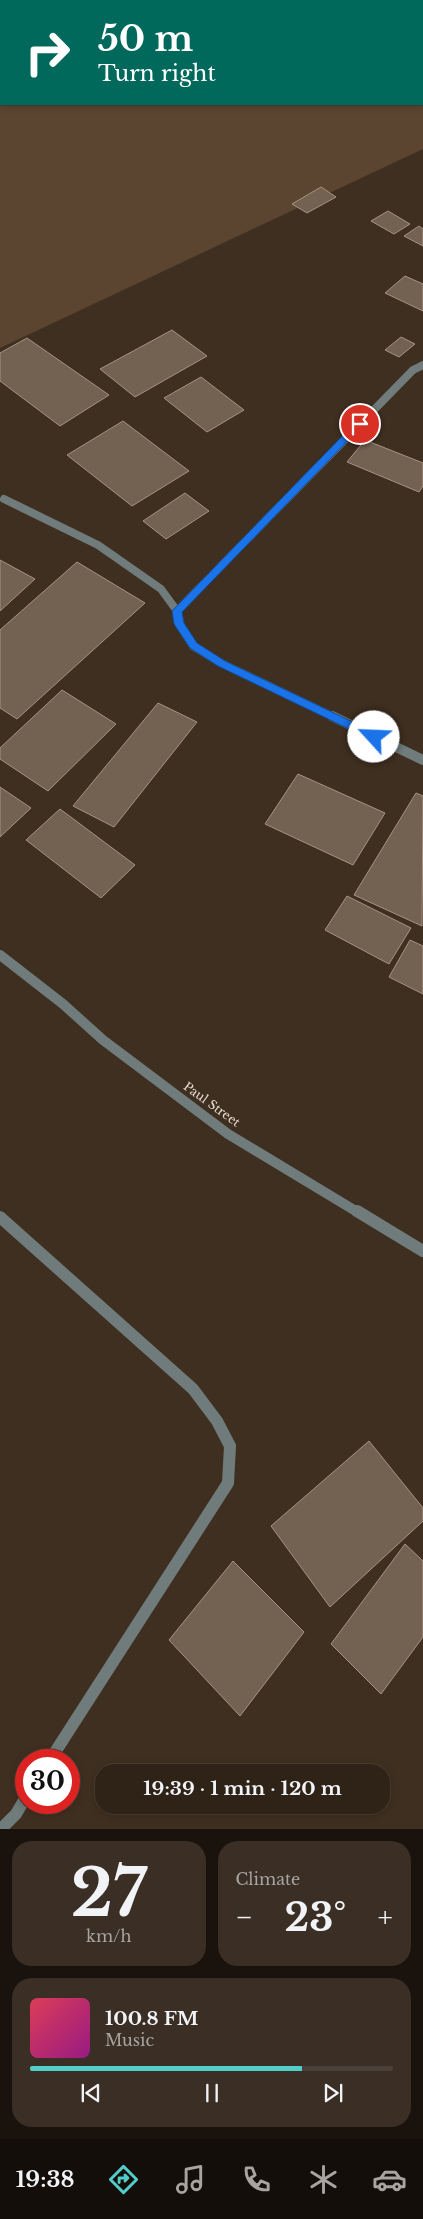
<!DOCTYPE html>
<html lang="en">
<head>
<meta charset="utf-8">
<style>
  body { margin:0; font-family:"Libre Baskerville",serif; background:#3b2f25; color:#f1f3f6; height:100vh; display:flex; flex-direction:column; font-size:19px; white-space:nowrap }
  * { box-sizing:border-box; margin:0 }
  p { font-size:16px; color:#a7a4a2 }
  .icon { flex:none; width:28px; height:28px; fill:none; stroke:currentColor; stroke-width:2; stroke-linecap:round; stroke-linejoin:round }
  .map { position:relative; height:1829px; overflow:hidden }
  .details { display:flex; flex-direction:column; gap:12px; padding:12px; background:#1a130d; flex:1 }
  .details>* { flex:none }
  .guide { position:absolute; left:0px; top:0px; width:424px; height:105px; box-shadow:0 2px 8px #0003,0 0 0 1px #4a4037; background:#00695c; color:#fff; overflow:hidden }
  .speed { position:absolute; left:15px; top:1749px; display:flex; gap:10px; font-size:25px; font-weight:700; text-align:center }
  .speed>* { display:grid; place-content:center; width:65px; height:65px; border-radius:50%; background:#2f2318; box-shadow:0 2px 8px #0003,0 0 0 1px #4a4037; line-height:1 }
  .speed .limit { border:8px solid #d22; background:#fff; color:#111 }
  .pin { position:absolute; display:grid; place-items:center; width:42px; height:42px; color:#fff; margin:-21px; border:2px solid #fff; border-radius:50%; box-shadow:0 1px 5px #0007 }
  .me { position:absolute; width:55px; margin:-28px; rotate:295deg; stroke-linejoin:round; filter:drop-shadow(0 0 4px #0008) }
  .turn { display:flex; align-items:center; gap:18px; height:105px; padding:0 15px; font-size:22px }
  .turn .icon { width:65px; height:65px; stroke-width:2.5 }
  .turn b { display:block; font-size:35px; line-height:42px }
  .big { font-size:38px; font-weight:700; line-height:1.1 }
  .details .tile { flex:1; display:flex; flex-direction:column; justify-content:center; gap:8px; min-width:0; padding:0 18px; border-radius:20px; background:#3b2f25 }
  .details .dial { align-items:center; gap:0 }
  .dial b { font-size:65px; line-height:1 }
  .song { display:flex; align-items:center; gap:15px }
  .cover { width:60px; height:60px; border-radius:8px; background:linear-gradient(135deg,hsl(350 70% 55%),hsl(310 70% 35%)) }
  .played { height:5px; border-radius:2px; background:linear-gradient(90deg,#53cdcb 75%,#4a4037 75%) }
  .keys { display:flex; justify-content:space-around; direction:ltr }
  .heat { display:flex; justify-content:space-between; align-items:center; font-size:28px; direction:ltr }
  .details .tiles { flex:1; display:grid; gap:12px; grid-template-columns:1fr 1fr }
  .tile:last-child { grid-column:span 2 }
  .trip { position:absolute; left:95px; top:1764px; width:295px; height:50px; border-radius:20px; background:#2f2318; box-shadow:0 2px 8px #0003,0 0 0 1px #4a4037; font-weight:700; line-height:50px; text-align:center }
  .dock { display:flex; height:80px; justify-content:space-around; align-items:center; background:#130e0a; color:#a7a4a2 }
  .dock .icon { width:35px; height:35px }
  .dock .active { color:#53cdcb }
  .dock b { font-size:22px; color:#f1f3f6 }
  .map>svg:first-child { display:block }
  .green { fill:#5c4530; fill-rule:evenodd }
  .building { fill:#736151; stroke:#a69382 }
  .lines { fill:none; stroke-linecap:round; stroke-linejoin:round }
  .minor-far2 { stroke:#707c7c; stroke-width:8 }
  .minor-far1 { stroke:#707c7c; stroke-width:10 }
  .minor { stroke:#707c7c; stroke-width:12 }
  .route { fill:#1a73e8; stroke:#114b97 }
  .labels { text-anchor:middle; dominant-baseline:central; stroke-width:5; stroke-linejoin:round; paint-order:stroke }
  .street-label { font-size:12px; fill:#e4dad1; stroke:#3f2f20 }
</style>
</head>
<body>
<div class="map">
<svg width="423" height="1829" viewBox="0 0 423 1829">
  <rect width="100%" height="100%" fill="#3f2f20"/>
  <path class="green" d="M0 0H423V149L0 348ZM1 1H422V104H1Z"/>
  <g class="building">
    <path d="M321 187 336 197 307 213 292 204Z"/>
    <path d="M388 211 410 224 394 234 371 221Z"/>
    <path d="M419 226 423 229V246L404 236Z"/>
    <path d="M405 276 423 284V311L385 293Z"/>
    <path d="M172 330 207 356 135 397 100 369Z"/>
    <path d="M401 337 415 344 399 357 385 350Z"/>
    <path d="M27 338 109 395 60 426 0 381V353Z"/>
    <path d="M201 377 244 410 207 432 164 398Z"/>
    <path d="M123 421 189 471 132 506 67 455Z"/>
    <path d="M365 440 423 463V486L419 492 347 462Z"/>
    <path d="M185 493 209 511 166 539 143 521Z"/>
    <path d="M0 560 35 579 0 611Z"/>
    <path d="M77 562 145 603 17 719 0 708V630Z"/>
    <path d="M62 690 116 724 48 791 0 759V748Z"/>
    <path d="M158 703 197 722 114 827 73 806Z"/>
    <path d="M298 774 385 813 353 865 265 824Z"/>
    <path d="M0 787 31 808 0 837Z"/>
    <path d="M416 793 423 796 422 926 354 895Z"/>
    <path d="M60 809 135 865 101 898 26 840Z"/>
    <path d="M347 896 411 928 389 964 325 930Z"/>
    <path d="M410 940 423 946V994L389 977Z"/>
    <path d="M369 1441 423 1508V1521L330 1607 271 1526Z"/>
    <path d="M405 1544 423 1561V1637L381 1694 331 1644Z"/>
    <path d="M233 1561 304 1632 240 1716 169 1640Z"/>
  </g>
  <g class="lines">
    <g class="minor-far2">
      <path d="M4 499 98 545 161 589 177 611 179 624 193 646 221 663 334 717"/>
      <path d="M177 611 413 370 423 365"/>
    </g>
    <g class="minor-far1">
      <path d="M332 716 423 760"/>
      <path d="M0 955 63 1004 103 1040 228 1134 359 1213"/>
    </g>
    <g class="minor">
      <path d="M357 1211 423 1251"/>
      <path d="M0 1217 193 1389 217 1421 230 1446 228 1483 50 1760"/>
      <path d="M1 1829 16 1814 26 1797"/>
    </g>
  </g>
  <path class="route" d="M356 422 364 424 182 612 184 623 197 643 225 661 378 734 379 737 374 741 218 666 190 648 174 624 172 611Z"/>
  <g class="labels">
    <g class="street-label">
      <text transform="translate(212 1104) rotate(36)">Paul Street</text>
    </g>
  </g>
</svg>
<div class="speed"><div class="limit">30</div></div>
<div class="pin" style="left:360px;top:424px;background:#d93025"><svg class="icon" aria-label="arrive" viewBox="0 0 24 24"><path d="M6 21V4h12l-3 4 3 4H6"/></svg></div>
<svg class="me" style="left:374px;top:737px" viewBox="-20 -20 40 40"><circle r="19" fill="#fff"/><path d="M0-13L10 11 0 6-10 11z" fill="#1a73e8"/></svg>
<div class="trip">19:39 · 1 min · 120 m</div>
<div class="guide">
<div class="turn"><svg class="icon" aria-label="right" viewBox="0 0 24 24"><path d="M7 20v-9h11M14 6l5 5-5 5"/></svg><div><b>50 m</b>Turn right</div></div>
</div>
</div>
<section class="details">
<div class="tiles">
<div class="tile dial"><b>27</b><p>km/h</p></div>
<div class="tile"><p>Climate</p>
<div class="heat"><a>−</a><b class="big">23°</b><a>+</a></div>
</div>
<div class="tile">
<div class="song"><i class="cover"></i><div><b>100.8 FM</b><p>Music</p></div></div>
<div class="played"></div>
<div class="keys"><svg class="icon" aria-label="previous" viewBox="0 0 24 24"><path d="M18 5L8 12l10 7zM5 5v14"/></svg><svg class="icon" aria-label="pause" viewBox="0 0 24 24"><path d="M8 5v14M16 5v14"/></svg><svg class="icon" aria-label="next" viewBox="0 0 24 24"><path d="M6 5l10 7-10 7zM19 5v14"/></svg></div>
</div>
</div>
</section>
<nav class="dock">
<b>19:38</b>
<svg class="icon active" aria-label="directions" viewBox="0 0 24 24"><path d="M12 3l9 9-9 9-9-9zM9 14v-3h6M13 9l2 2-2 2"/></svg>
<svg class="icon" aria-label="music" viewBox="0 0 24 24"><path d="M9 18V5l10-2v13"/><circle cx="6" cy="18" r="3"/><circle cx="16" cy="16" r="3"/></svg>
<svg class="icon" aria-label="phone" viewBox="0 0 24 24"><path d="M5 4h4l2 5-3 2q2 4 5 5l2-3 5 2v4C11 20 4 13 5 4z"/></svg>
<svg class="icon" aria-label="climate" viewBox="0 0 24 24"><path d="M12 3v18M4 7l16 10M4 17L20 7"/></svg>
<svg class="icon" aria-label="car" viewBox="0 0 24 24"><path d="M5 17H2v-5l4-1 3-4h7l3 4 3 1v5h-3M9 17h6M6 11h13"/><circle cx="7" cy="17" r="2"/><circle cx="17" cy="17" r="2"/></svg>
</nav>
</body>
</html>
